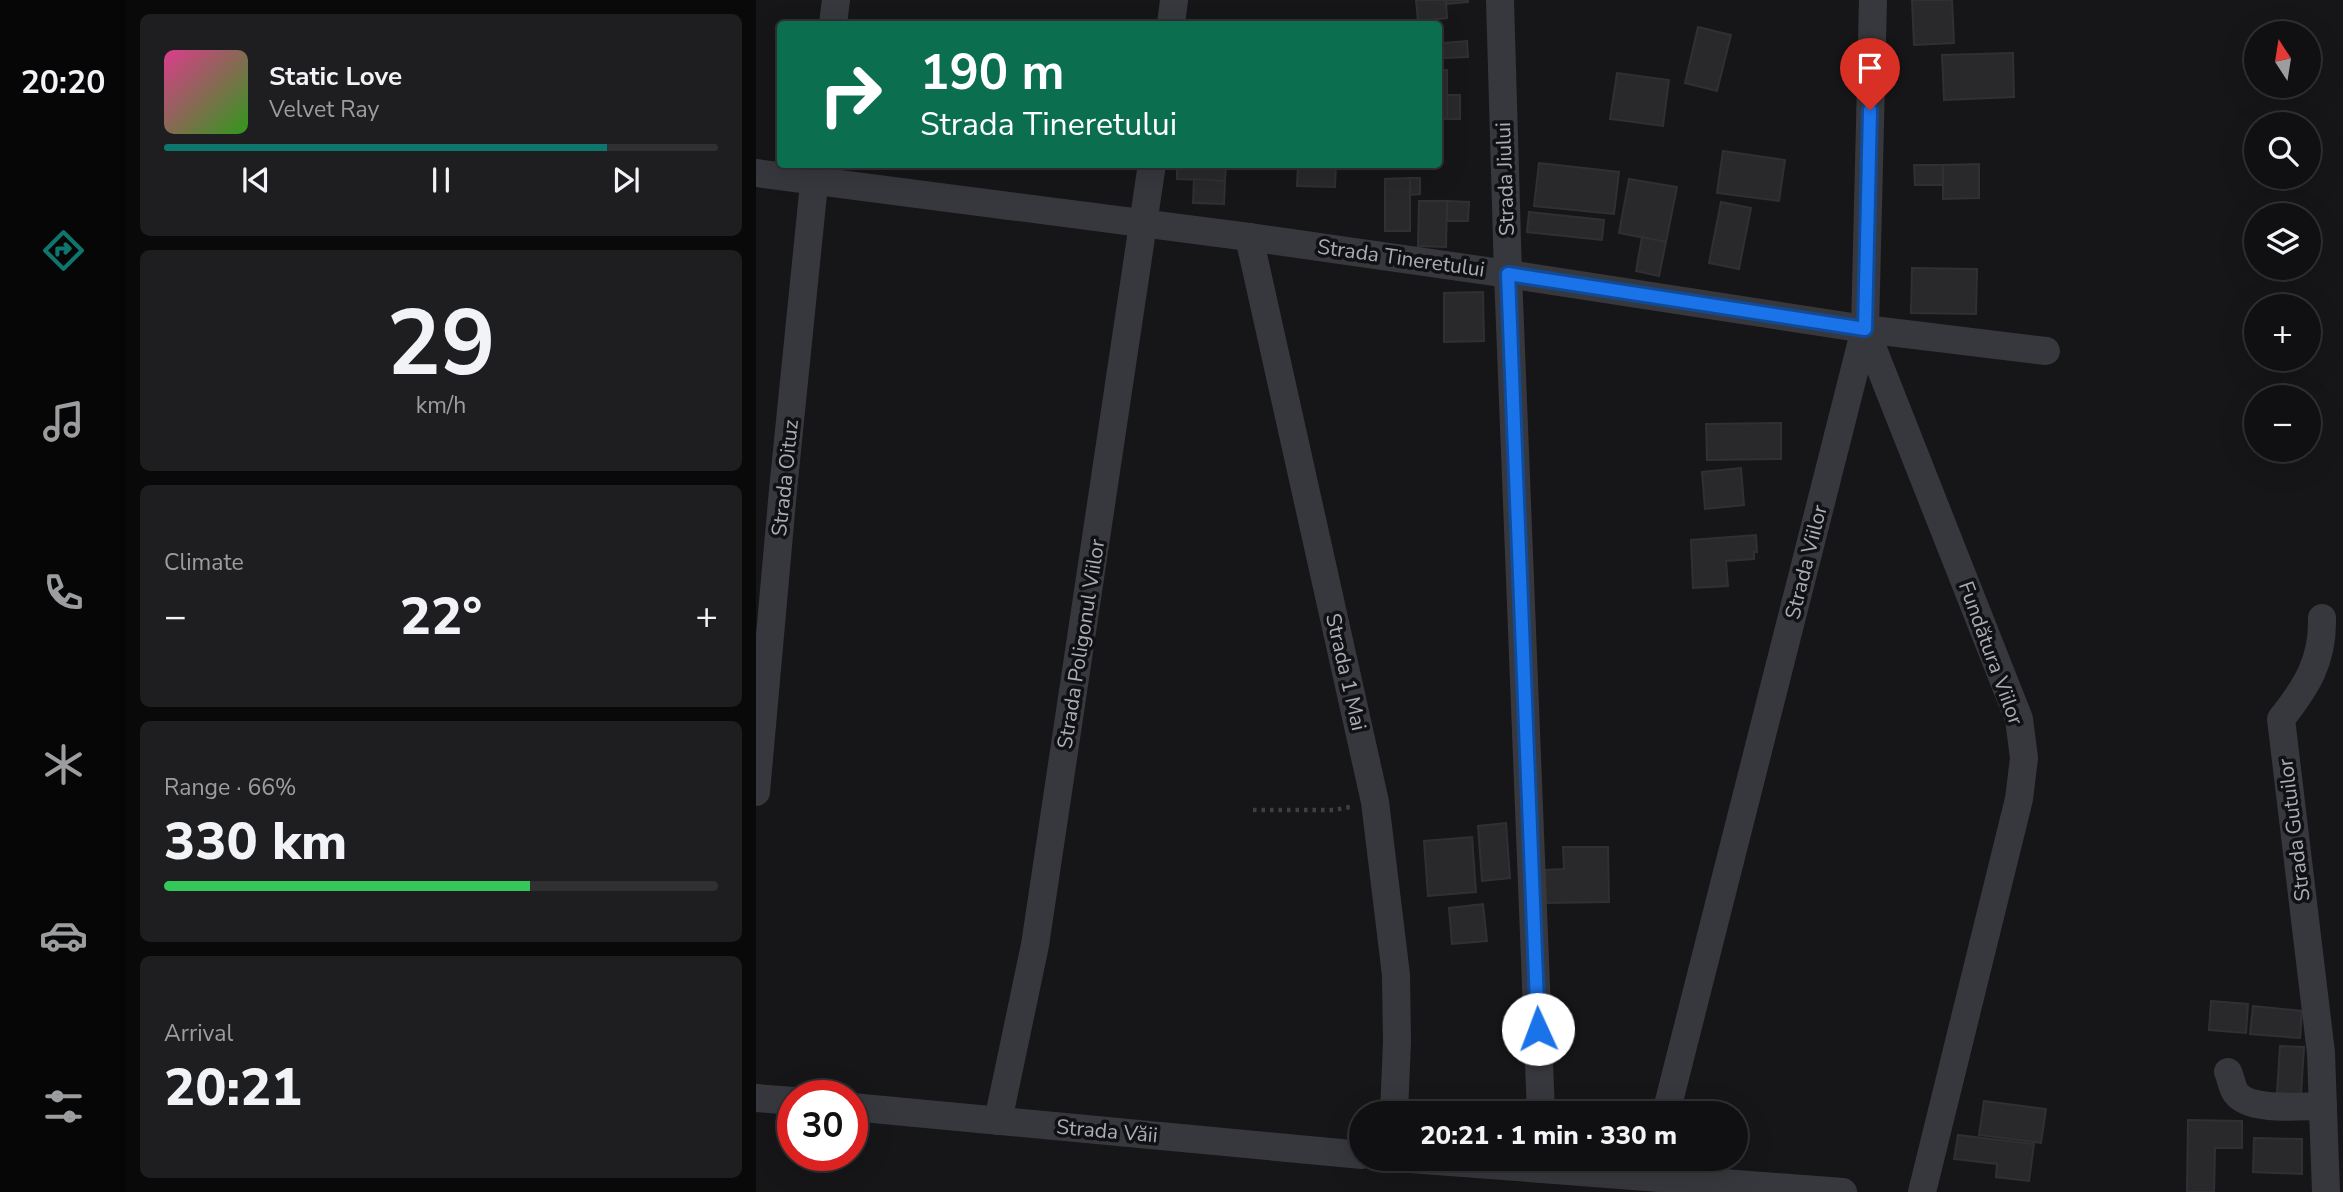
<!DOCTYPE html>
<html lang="en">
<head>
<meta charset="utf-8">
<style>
  body { margin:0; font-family:"Nunito Sans",sans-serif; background:#1e1e20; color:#f1f3f6; height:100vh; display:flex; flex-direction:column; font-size:26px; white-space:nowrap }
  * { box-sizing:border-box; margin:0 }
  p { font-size:23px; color:#9c9d9f }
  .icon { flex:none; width:38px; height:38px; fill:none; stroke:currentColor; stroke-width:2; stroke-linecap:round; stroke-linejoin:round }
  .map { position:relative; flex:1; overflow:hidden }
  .drawer { display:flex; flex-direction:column; gap:14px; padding:14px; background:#09090a; width:630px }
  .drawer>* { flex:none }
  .top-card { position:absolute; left:21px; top:21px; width:665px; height:147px; border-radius:7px; box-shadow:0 7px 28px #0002,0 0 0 2px #303032; background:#0b6e4f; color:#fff; overflow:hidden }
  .needle { width:46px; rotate:348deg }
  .controls { position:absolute; left:1488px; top:21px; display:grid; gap:14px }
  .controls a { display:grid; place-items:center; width:77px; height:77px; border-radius:50%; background:#101012; box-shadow:0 7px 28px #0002,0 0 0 2px #303032; font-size:35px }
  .speed { position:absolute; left:21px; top:1080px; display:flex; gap:14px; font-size:35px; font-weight:700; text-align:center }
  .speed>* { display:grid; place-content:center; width:91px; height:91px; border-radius:50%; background:#101012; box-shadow:0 7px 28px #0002,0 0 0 2px #303032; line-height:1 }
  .speed .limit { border:10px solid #d22; background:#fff; color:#111 }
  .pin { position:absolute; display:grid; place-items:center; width:60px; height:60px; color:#fff; margin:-72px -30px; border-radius:50% 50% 50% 0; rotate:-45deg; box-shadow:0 0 7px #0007 }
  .pin .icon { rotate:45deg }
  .me { position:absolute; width:77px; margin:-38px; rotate:358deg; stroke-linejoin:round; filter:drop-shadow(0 0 5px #0008) }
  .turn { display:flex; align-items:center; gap:24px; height:147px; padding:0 28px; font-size:32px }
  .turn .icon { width:91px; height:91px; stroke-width:2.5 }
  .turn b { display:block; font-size:49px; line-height:60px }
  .big { font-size:52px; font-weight:800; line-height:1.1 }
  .drawer .widget { flex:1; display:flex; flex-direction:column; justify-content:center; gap:10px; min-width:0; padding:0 24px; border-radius:10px; background:#1e1e20 }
  .drawer .dial { align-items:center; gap:0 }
  .dial b { font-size:91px; line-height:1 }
  .song { display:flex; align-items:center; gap:21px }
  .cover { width:84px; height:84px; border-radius:10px; background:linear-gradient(135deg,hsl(330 70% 55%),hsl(110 70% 35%)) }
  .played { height:7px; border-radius:4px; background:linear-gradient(90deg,#0f766e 80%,#303032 80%) }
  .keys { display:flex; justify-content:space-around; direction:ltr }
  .heat { display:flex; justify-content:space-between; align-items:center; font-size:38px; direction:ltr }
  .charge { height:10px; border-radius:5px; background:linear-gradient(90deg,#34c759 66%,#303032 0) }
  .trip { position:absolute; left:593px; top:1101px; width:399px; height:70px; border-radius:35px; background:#101012; box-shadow:0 7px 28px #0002,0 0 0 2px #303032; font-weight:800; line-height:70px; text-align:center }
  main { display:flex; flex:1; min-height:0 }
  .menu { display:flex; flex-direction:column; width:126px; justify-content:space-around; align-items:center; background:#060607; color:#9c9d9f }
  .menu .icon { width:49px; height:49px }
  .menu .current { color:#0f766e }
  .menu b { font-size:32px; color:#f1f3f6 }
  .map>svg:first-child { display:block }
  .building { fill:#29292c; stroke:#303034; stroke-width:2 }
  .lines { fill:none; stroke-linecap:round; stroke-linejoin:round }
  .path { stroke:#3d3f44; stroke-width:4.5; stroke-dasharray:3.5 5; stroke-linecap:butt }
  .minor { stroke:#37383d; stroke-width:28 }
  .route-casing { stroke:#114b97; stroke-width:18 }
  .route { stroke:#1a73e8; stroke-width:12 }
  .labels { text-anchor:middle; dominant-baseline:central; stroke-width:7; stroke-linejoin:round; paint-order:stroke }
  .street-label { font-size:21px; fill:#a8adb8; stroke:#111113 }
</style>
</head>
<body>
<main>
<nav class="menu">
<b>20:20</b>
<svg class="icon current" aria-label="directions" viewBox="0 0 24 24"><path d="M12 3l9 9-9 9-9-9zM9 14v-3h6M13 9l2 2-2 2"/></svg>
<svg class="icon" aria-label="music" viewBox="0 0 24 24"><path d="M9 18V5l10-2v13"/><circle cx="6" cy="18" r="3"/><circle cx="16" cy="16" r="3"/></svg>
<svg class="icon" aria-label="phone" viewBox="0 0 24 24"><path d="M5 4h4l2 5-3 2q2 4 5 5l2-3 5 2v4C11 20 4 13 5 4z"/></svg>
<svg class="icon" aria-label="climate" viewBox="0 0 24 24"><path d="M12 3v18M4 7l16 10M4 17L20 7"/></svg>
<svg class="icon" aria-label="car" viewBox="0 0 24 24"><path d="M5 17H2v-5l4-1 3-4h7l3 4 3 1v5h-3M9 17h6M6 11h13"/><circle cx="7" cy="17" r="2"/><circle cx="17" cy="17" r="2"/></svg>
<svg class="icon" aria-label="filters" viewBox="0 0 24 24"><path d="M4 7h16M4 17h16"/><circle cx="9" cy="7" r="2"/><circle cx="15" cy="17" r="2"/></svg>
</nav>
<section class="drawer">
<div class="widget">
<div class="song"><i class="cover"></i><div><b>Static Love</b><p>Velvet Ray</p></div></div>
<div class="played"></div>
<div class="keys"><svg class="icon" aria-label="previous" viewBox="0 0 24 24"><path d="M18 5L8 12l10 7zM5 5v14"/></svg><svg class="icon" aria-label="pause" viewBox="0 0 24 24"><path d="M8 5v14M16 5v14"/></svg><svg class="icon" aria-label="next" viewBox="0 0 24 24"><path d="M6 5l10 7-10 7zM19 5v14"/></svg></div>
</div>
<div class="widget dial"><b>29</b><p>km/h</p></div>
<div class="widget"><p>Climate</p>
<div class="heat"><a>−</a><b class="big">22°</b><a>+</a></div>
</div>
<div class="widget"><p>Range · 66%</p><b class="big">330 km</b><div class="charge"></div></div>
<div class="widget"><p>Arrival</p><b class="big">20:21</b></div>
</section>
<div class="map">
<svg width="1587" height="1192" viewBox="0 0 1587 1192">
  <rect width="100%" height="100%" fill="#161618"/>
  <g class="building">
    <path d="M660 0H690L691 18 662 21Z"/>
    <path d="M690 0H712V2L690 4Z"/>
    <path d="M1156 0H1196L1198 43 1158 45Z"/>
    <path d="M685 23 688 58 682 59V24H672Z"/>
    <path d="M942 27 975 35 961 91 929 83Z"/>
    <path d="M711 41 712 57 688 58 687 43Z"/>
    <path d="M1257 53 1258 97 1188 100 1186 55Z"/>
    <rect x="682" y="70" width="9" height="49"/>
    <path d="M861 73 913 80 907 126 854 119Z"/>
    <rect x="691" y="95" width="13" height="24"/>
    <path d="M967 151 1029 160 1023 201 961 193Z"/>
    <path d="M783 163 863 172 858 214 778 206Z"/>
    <path d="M421 164H470L469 181 421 179Z"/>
    <path d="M542 164H580L579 187 541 186Z"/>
    <path d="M1223 164V198L1187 199V165Z"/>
    <path d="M1158 165H1187V185H1159Z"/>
    <path d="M654 178H664V194L654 195Z"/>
    <path d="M654 178V231H629V179Z"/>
    <path d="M438 179 469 181 468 204 437 203Z"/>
    <path d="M873 179 921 187 910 242 863 233Z"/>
    <path d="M663 201H691L690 247 662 246Z"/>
    <path d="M691 201 713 202 712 221H691Z"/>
    <path d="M965 202 995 208 983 269 953 263Z"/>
    <path d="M773 212 848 220 846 240 771 232Z"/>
    <path d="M886 237 910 242 903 276 880 271Z"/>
    <path d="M1156 268 1221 269 1220 314 1155 313Z"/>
    <path d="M727 292 728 341 688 342V293Z"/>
    <path d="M1025 423V459L951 460 950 424Z"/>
    <path d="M985 468 988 505 949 509 946 472Z"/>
    <path d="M1000 535 1001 552H998V559L970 561 972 586 937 588 935 540Z"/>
    <path d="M750 823 754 878 726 881 722 826Z"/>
    <path d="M716 837 720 892 672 896 668 841Z"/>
    <path d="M807 847H852L853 902 790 903 789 870 808 869Z"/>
    <path d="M727 904 731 941 696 944 693 908Z"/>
    <path d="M1455 1001 1492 1004 1490 1033 1453 1030Z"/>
    <path d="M1497 1006 1546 1011 1544 1038 1494 1034Z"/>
    <path d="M1524 1046 1548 1047 1545 1095 1521 1093Z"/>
    <path d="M1228 1101 1290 1109 1285 1143 1223 1135Z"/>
    <path d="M1432 1120 1486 1121V1148H1459L1458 1192H1431Z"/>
    <path d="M1202 1135 1278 1144 1273 1181 1240 1177 1241 1164 1198 1159Z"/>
    <path d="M1498 1138 1546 1139V1174L1497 1172Z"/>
  </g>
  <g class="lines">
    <path class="path" d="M497 810H578L594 807"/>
    <g class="minor">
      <path d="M744 0 752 274 785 1113"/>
      <path d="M77 24 80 0"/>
      <path d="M415 24 418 0"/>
      <path d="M0 173 493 237 752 274 1109 329 1290 351"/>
      <path d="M493 237 619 802 640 975 641 1042 638 1113"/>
      <path d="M1109 329 1263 719 1268 758 1263 799 1166 1192"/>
      <path d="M1566 618C1567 661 1551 686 1525 719L1565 1053 1570 1192"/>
      <path d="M0 792 27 490 60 164"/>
      <path d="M1472 1072C1475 1078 1476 1088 1480 1093 1494 1112 1545 1106 1567 1106"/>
      <path d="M0 1098 37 1101"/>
      <path d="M96 1107 606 1155"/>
      <path d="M910 1113 1109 329 1117 0"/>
      <path d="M242 1121 279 945 396 164"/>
      <path d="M641 1158 1087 1192"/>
    </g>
  </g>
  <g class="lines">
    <g class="route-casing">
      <path id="route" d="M782 1029 752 274 1109 329 1114 110"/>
    </g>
    <use href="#route" class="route"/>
  </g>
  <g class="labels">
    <g class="street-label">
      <text transform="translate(749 179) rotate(-92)">Strada Jiului</text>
      <text transform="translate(645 258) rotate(8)">Strada Tineretului</text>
      <text transform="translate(29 478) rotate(-84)">Strada Oituz</text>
      <text transform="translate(1050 562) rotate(-76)">Strada Viilor</text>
      <text transform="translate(325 644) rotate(-81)">Strada Poligonul Viilor</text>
      <text transform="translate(1235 653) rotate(70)">Fundătura Viilor</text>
      <text transform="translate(590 672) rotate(77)">Strada 1 Mai</text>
      <text transform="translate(1538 830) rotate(-97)">Strada Gutuilor</text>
      <text transform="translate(351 1131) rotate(5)">Strada Văii</text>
    </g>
  </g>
</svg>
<div class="controls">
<a><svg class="needle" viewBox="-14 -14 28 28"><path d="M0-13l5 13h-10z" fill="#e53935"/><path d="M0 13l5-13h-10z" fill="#9c9d9f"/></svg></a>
<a><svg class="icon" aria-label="search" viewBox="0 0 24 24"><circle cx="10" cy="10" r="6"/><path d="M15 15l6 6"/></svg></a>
<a><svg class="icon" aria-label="layers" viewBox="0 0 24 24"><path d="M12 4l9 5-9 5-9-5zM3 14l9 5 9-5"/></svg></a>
<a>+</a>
<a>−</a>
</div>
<div class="speed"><div class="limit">30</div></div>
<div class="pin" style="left:1114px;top:110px;background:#d93025"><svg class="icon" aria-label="arrive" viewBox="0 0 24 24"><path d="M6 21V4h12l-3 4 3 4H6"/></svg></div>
<svg class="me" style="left:782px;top:1029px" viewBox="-20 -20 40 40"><circle r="19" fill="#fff"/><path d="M0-13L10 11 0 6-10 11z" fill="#1a73e8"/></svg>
<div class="trip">20:21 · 1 min · 330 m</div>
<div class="top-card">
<div class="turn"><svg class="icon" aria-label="right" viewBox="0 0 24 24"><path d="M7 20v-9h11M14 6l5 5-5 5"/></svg><div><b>190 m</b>Strada Tineretului</div></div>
</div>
</div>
</main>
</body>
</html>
